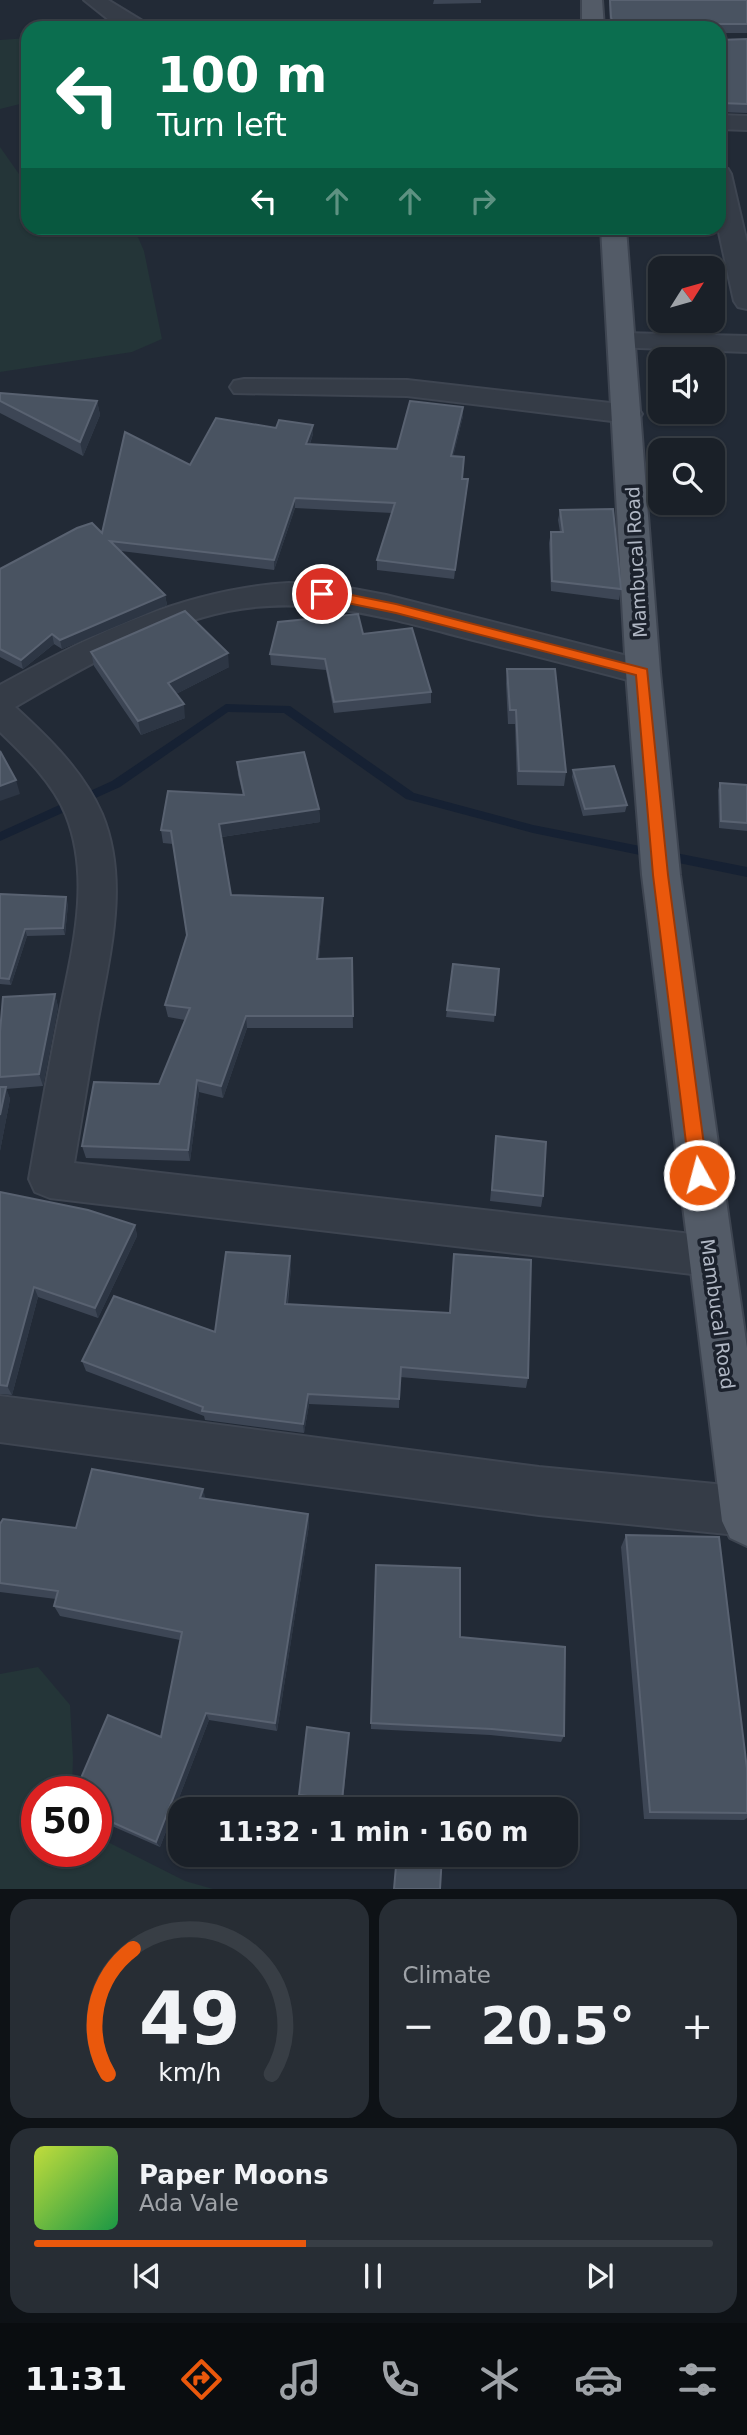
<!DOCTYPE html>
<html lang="en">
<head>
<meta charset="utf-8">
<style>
  body { margin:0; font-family:"DejaVu Sans",sans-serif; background:#272d34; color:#f1f3f6; height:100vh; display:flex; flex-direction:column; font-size:26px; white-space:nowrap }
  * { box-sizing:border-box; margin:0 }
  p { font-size:23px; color:#9fa3a8 }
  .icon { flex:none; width:38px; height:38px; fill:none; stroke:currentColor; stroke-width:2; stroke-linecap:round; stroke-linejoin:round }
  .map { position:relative; height:1889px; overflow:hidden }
  .drawer { display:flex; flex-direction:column; gap:10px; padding:10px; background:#0e1216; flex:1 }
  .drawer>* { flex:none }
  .hud { position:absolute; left:21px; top:21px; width:705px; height:214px; border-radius:21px; box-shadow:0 2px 5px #0004,0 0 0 2px #383e45; background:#0b6e4f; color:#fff; overflow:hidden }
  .needle { width:46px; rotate:53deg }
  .buttons { position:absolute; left:648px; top:256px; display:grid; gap:14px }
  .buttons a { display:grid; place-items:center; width:77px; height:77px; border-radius:14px; background:#1a2028; box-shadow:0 2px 5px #0004,0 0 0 2px #383e45; font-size:35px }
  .speed { position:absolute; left:21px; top:1776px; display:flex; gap:14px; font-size:35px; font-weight:700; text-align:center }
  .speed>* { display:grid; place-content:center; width:91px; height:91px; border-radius:50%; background:#1a2028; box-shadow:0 2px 5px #0004,0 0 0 2px #383e45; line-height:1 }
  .speed .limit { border:10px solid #d22; background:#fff; color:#111 }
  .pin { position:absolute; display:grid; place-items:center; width:60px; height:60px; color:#fff; margin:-30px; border:4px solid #fff; border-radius:50%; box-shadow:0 2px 7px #0007 }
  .me { position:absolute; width:77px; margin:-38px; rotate:353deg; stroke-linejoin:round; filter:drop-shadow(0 0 5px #0008) }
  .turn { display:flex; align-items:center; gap:24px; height:147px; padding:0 21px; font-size:32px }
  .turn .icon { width:91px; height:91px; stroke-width:2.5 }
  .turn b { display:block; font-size:49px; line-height:60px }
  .lanes { display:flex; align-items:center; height:66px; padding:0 21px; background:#0003; justify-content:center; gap:35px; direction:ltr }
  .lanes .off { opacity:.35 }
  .big { font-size:52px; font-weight:700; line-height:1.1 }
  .drawer .card { flex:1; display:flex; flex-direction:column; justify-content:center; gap:10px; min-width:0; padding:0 24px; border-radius:21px; background:#272d34 }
  .drawer .dial { align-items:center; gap:0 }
  .dial svg { height:182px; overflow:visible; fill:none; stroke:#383e45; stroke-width:7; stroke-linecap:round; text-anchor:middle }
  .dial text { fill:#f1f3f6; stroke:none }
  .song { display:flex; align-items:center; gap:21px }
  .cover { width:84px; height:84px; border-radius:10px; background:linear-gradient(135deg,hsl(70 70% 55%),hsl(140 70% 35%)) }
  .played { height:7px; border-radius:4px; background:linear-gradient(90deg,#ea580c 40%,#383e45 40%) }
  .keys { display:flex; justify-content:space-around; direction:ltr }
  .heat { display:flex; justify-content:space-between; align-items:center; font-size:38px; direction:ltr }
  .drawer .tiles { flex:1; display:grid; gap:10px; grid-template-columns:1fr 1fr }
  .card:last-child { grid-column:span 2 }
  .trip { position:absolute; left:168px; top:1797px; width:410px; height:70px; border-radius:21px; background:#1a2028; box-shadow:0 2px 5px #0004,0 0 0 2px #383e45; font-weight:700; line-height:70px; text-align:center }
  .tab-bar { display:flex; height:112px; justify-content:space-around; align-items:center; background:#0a0d10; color:#9fa3a8 }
  .tab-bar .icon { width:49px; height:49px }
  .tab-bar .selected { color:#ea580c }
  .tab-bar b { font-size:32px; color:#f1f3f6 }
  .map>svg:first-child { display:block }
  .green { fill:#243538 }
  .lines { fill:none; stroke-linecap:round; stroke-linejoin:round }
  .stream { fill:#162133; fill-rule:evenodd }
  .minor-casing { stroke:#3e4551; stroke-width:4 }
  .major-casing { stroke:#3e4551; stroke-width:4 }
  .minor { fill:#353c47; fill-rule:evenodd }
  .major { fill:#535b67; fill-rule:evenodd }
  .wall { fill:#3d4655 }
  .shaded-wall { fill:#2d3644 }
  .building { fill:#495361; stroke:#596271; stroke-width:2 }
  .route { fill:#ea580c; stroke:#983908; stroke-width:2 }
  .labels { text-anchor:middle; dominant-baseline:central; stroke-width:7; stroke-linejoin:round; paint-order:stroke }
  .street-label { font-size:19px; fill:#b0b7c4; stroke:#1b212c }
</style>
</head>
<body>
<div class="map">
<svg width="747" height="1889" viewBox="0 0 747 1889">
  <rect width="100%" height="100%" fill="#222a36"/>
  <g class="green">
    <path d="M28 38V102L0 109V40Z"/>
    <path d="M0 147 19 174H28V228H134L144 251 162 339 132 352 0 372Z"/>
    <path d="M38 1667 70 1705 73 1758 72 1792H37V1852H96V1836L185 1881 213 1889H0V1674Z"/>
  </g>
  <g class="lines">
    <path class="stream" d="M226 704 290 706 414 793 533 825 747 867V877L533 833 406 799 284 713 228 712 120 787 0 841V832L112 781Z"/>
    <g class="minor-casing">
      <g id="minor">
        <path d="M84 0H108L154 28H119Z"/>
        <path d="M719 115 747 116V130L719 129Z"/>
        <path d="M719 167 728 169 731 174 747 243V309L738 307 734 301 718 228Z"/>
        <path d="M623 333 747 336V352L613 347 609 341 613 335Z"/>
        <path d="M244 379 407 380 628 405 638 408 642 414 638 420 628 423 407 396 234 393 230 387 234 381Z"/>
        <path d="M289 583 338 586 386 595 643 660 655 664 660 672 655 680 643 684C581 667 519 652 458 636 381 616 308 595 228 611 152 627 82 668 15 707 49 738 83 771 102 814 130 882 109 957 97 1025 89 1071 82 1117 74 1163L709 1236 725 1242 731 1256 725 1270 709 1276 50 1198 35 1192 29 1179C38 1128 47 1077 57 1026 70 958 93 883 66 815 53 783 25 756 0 732V685C91 635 184 589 289 583Z"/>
        <path d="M0 1396 539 1467 746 1487 747 1536 539 1515 0 1442Z"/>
      </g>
    </g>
    <g class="major-casing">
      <g id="major">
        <path d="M582 0H602L604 28H582Z"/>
        <path d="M601 228H626L660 672 680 875 747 1348V1546L730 1538 722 1521 642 875 626 672Z"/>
      </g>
    </g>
    <use href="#minor" class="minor"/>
    <use href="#major" class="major"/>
  </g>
  <g class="wall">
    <path d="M434 0H481V3L433 4Z"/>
    <path d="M609 0H747V33H719V28H610Z"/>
    <path d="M747 39V113L719 112V40Z"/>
    <path d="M0 393 97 401 100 415 83 456 0 413Z"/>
    <path d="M463 407V416L453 456 467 489 454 579 377 570V560L392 513 295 508 274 570 121 551 165 595 167 605 62 649 54 644 23 669 0 657V569L102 533 190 465 276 428 313 425V434L310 444 397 449Z"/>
    <path d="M560 510 621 589 619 600 551 591 549 543 551 532H560L558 520Z"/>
    <path d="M363 634 431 692V703L334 713 326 670 271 665 270 654Z"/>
    <path d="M91 652 229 667 176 694 185 718 141 735 94 666Z"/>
    <path d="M507 669 566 772 564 786 517 785 515 724H508L506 683Z"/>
    <path d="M237 762 319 809 320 822 222 837 231 895 323 898V910L319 959 352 958 353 1028H247L223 1098 199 1092 190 1161 86 1158 82 1146 159 1084 185 1020 168 1017 165 1005 187 935 173 844 163 843 161 830 243 795 238 775Z"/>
    <path d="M573 770 627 805 625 812 583 816 572 777Z"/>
    <path d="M720 783 747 785V831L719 828 718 790Z"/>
    <path d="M0 894 68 904 65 935 27 936 11 985 0 984Z"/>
    <path d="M453 964 499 969 494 1022 446 1017Z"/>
    <path d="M55 994 58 1007 43 1086 6 1089 10 1099 0 1151V1032Z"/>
    <path d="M495 1148 543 1196 541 1207 490 1201Z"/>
    <path d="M0 1192 135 1225 137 1236 98 1318 38 1297 12 1395 0 1394Z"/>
    <path d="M290 1256 291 1267 288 1304 528 1378 526 1388 400 1377 399 1408 309 1404 304 1433 205 1420 204 1416 86 1371 82 1361 215 1332Z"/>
    <path d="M205 1499 308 1514 309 1525 277 1731 209 1720 160 1847 96 1819V1792L161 1737 180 1640 60 1616 54 1606 56 1599 0 1592V1524L76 1528Z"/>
    <path d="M626 1535 747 1769V1818L744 1820 644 1819 621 1547Z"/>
    <path d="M460 1637 564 1736 561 1742 490 1735 371 1729V1723Z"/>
    <path d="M349 1733 343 1803 300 1798 299 1795Z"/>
  </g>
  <g class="shaded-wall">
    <path d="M97 401 100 415 83 456 80 442Z"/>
    <path d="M463 407V416L451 466V456Z"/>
    <path d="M313 425V434L306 454V444Z"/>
    <path d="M468 479 467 489 454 579 455 570Z"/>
    <path d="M295 498V508L274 570V560Z"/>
    <path d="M165 595 167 605 62 649 60 640Z"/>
    <path d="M52 634 54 644 23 669 21 660Z"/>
    <path d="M228 653 229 667 170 697 168 683Z"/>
    <path d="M184 704 185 718 141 735 138 721Z"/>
    <path d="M16 780 20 794 0 801V786Z"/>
    <path d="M319 809 320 822 221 837 219 824Z"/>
    <path d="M66 897 68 904 65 935 63 928Z"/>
    <path d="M323 898V910L318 971 317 959Z"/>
    <path d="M25 929 27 936 11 985 9 979Z"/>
    <path d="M55 994 58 1007 43 1086 39 1074Z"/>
    <path d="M246 1016 247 1028 223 1098 221 1086Z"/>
    <path d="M197 1080 199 1092 190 1161 188 1150Z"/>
    <path d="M6 1087 10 1099 0 1151V1115Z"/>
    <path d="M135 1225 137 1236 98 1318 95 1308Z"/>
    <path d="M290 1256 291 1267 286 1314 285 1304Z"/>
    <path d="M34 1287 38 1297 12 1395 7 1386Z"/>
    <path d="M308 1394 309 1404 304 1433 303 1424Z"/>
    <path d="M203 1489 206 1500 200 1498Z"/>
    <path d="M308 1514 309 1525 277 1731 275 1723Z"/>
    <path d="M206 1713 209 1720 160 1847 156 1842Z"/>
  </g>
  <g class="building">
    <path d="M610 0H747V24H719V28H614L611 17Z"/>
    <path d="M747 39V104L721 103 719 108V40Z"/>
    <path d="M0 393 97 401 80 442 0 401Z"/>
    <path d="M410 401 463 407 451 456 464 457 462 479H468L455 570 377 560 395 503 295 498 274 560 110 541 165 595 60 640 52 634 21 660 0 649V569L77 528 92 523 102 533 125 432 190 465 216 418 276 428 279 420 313 425 306 444 397 449Z"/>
    <path d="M613 509 621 589 552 581 551 532H563L560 510Z"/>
    <path d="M185 611 228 653 168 683 184 704 138 721 91 652Z"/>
    <path d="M358 614 363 634 412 628 431 692 334 702 325 659 270 654 278 622Z"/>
    <path d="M507 669H555L566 772 519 771 516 710H510Z"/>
    <path d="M0 751 16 780 0 786Z"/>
    <path d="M304 752 319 809 219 824 231 895 323 898 317 959 352 958 353 1016H246L221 1086 197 1080 188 1150 82 1146 94 1082 159 1084 190 1008 165 1005 187 935 171 831 161 830 168 791 244 795 237 762Z"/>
    <path d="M614 766 627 805 585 809 573 770Z"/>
    <path d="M720 783 747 785V823L721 821Z"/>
    <path d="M0 894 66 897 63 928 25 929 9 979 0 978Z"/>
    <path d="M453 964 499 969 495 1015 447 1010Z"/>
    <path d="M55 994 39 1074 0 1077V1032L3 997Z"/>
    <path d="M0 1087H6L0 1115Z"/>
    <path d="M496 1136 546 1142 543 1196 492 1190Z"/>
    <path d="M0 1192 88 1210 135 1225 95 1308 34 1287 7 1386 0 1385Z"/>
    <path d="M226 1252 290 1256 285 1304 450 1313 454 1254 531 1260 528 1378 401 1367 399 1399 308 1394 303 1424 202 1411 203 1407 82 1361 114 1296 215 1332Z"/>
    <path d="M92 1469 203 1489 200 1498 308 1514 275 1723 206 1713 156 1842 96 1815V1792H75L108 1715 161 1737 182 1632 54 1606 58 1591 0 1583V1524L3 1519 76 1528Z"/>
    <path d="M626 1535 719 1537 747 1769V1813L650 1812Z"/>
    <path d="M376 1565 460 1568V1637L565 1647 564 1736 492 1729 371 1723Z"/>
    <path d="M307 1727 349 1733 342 1800 299 1795Z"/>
    <path d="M397 1855H442L440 1889H394Z"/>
  </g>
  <path class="route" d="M322 589 396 604 647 669 668 875 708 1175 705 1180 699 1182 690 1175 653 875 636 675 396 613 318 597V591Z"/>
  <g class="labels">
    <g class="street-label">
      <text transform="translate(636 562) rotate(-93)">Mambucal Road</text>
      <text transform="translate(718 1314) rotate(82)">Mambucal Road</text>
    </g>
  </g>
</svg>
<div class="buttons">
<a><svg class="needle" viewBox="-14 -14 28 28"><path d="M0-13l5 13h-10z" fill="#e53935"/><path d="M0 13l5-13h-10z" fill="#9fa3a8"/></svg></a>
<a><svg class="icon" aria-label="sound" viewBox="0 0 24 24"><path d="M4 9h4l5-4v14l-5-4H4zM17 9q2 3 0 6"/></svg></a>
<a><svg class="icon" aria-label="search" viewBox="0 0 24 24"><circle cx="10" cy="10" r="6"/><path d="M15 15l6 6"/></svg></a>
</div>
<div class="speed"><div class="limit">50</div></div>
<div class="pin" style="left:322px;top:594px;background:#d93025"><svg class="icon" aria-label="arrive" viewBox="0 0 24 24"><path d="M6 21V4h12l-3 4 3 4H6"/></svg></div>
<svg class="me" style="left:699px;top:1175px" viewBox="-20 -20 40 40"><circle r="17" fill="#ea580c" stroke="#fff" stroke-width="3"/><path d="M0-11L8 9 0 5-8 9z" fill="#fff"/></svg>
<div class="trip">11:32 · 1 min · 160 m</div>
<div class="hud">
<div class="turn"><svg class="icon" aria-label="left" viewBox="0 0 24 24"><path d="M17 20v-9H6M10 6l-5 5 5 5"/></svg><div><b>100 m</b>Turn left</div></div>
<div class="lanes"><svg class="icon" aria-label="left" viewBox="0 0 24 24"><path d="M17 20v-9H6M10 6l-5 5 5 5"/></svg><svg class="icon off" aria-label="ahead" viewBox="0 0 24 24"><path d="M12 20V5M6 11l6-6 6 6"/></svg><svg class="icon off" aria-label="ahead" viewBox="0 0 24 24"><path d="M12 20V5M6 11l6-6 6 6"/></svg><svg class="icon off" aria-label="right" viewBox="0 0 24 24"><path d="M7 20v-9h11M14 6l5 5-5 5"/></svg></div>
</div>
</div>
<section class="drawer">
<div class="tiles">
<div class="card dial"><svg viewBox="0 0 100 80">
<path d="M14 69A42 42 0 1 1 86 69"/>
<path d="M14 69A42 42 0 0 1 25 14" stroke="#ea580c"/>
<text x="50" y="56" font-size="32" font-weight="700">49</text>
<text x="50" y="72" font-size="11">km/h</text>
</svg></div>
<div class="card"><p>Climate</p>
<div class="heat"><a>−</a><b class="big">20.5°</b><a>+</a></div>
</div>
<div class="card">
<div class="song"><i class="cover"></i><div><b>Paper Moons</b><p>Ada Vale</p></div></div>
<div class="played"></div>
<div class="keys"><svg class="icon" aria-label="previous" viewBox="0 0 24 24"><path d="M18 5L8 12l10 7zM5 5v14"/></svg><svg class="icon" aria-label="pause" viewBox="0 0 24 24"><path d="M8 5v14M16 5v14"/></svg><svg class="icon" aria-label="next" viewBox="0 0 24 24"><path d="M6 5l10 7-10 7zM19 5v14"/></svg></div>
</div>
</div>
</section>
<nav class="tab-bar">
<b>11:31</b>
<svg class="icon selected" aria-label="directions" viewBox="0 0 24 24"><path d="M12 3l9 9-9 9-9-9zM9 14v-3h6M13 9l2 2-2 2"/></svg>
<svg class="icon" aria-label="music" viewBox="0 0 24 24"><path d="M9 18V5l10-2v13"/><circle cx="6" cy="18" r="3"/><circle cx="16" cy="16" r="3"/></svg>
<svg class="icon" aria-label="phone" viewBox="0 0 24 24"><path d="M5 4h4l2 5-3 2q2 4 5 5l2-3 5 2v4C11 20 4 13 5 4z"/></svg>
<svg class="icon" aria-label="climate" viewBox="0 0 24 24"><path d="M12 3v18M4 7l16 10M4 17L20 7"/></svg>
<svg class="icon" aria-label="car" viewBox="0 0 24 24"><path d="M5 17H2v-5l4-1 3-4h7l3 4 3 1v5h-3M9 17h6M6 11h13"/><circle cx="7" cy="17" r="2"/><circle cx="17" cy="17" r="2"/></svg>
<svg class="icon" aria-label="filters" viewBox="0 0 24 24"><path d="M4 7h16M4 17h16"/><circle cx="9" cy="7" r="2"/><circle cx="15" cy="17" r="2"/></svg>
</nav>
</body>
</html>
